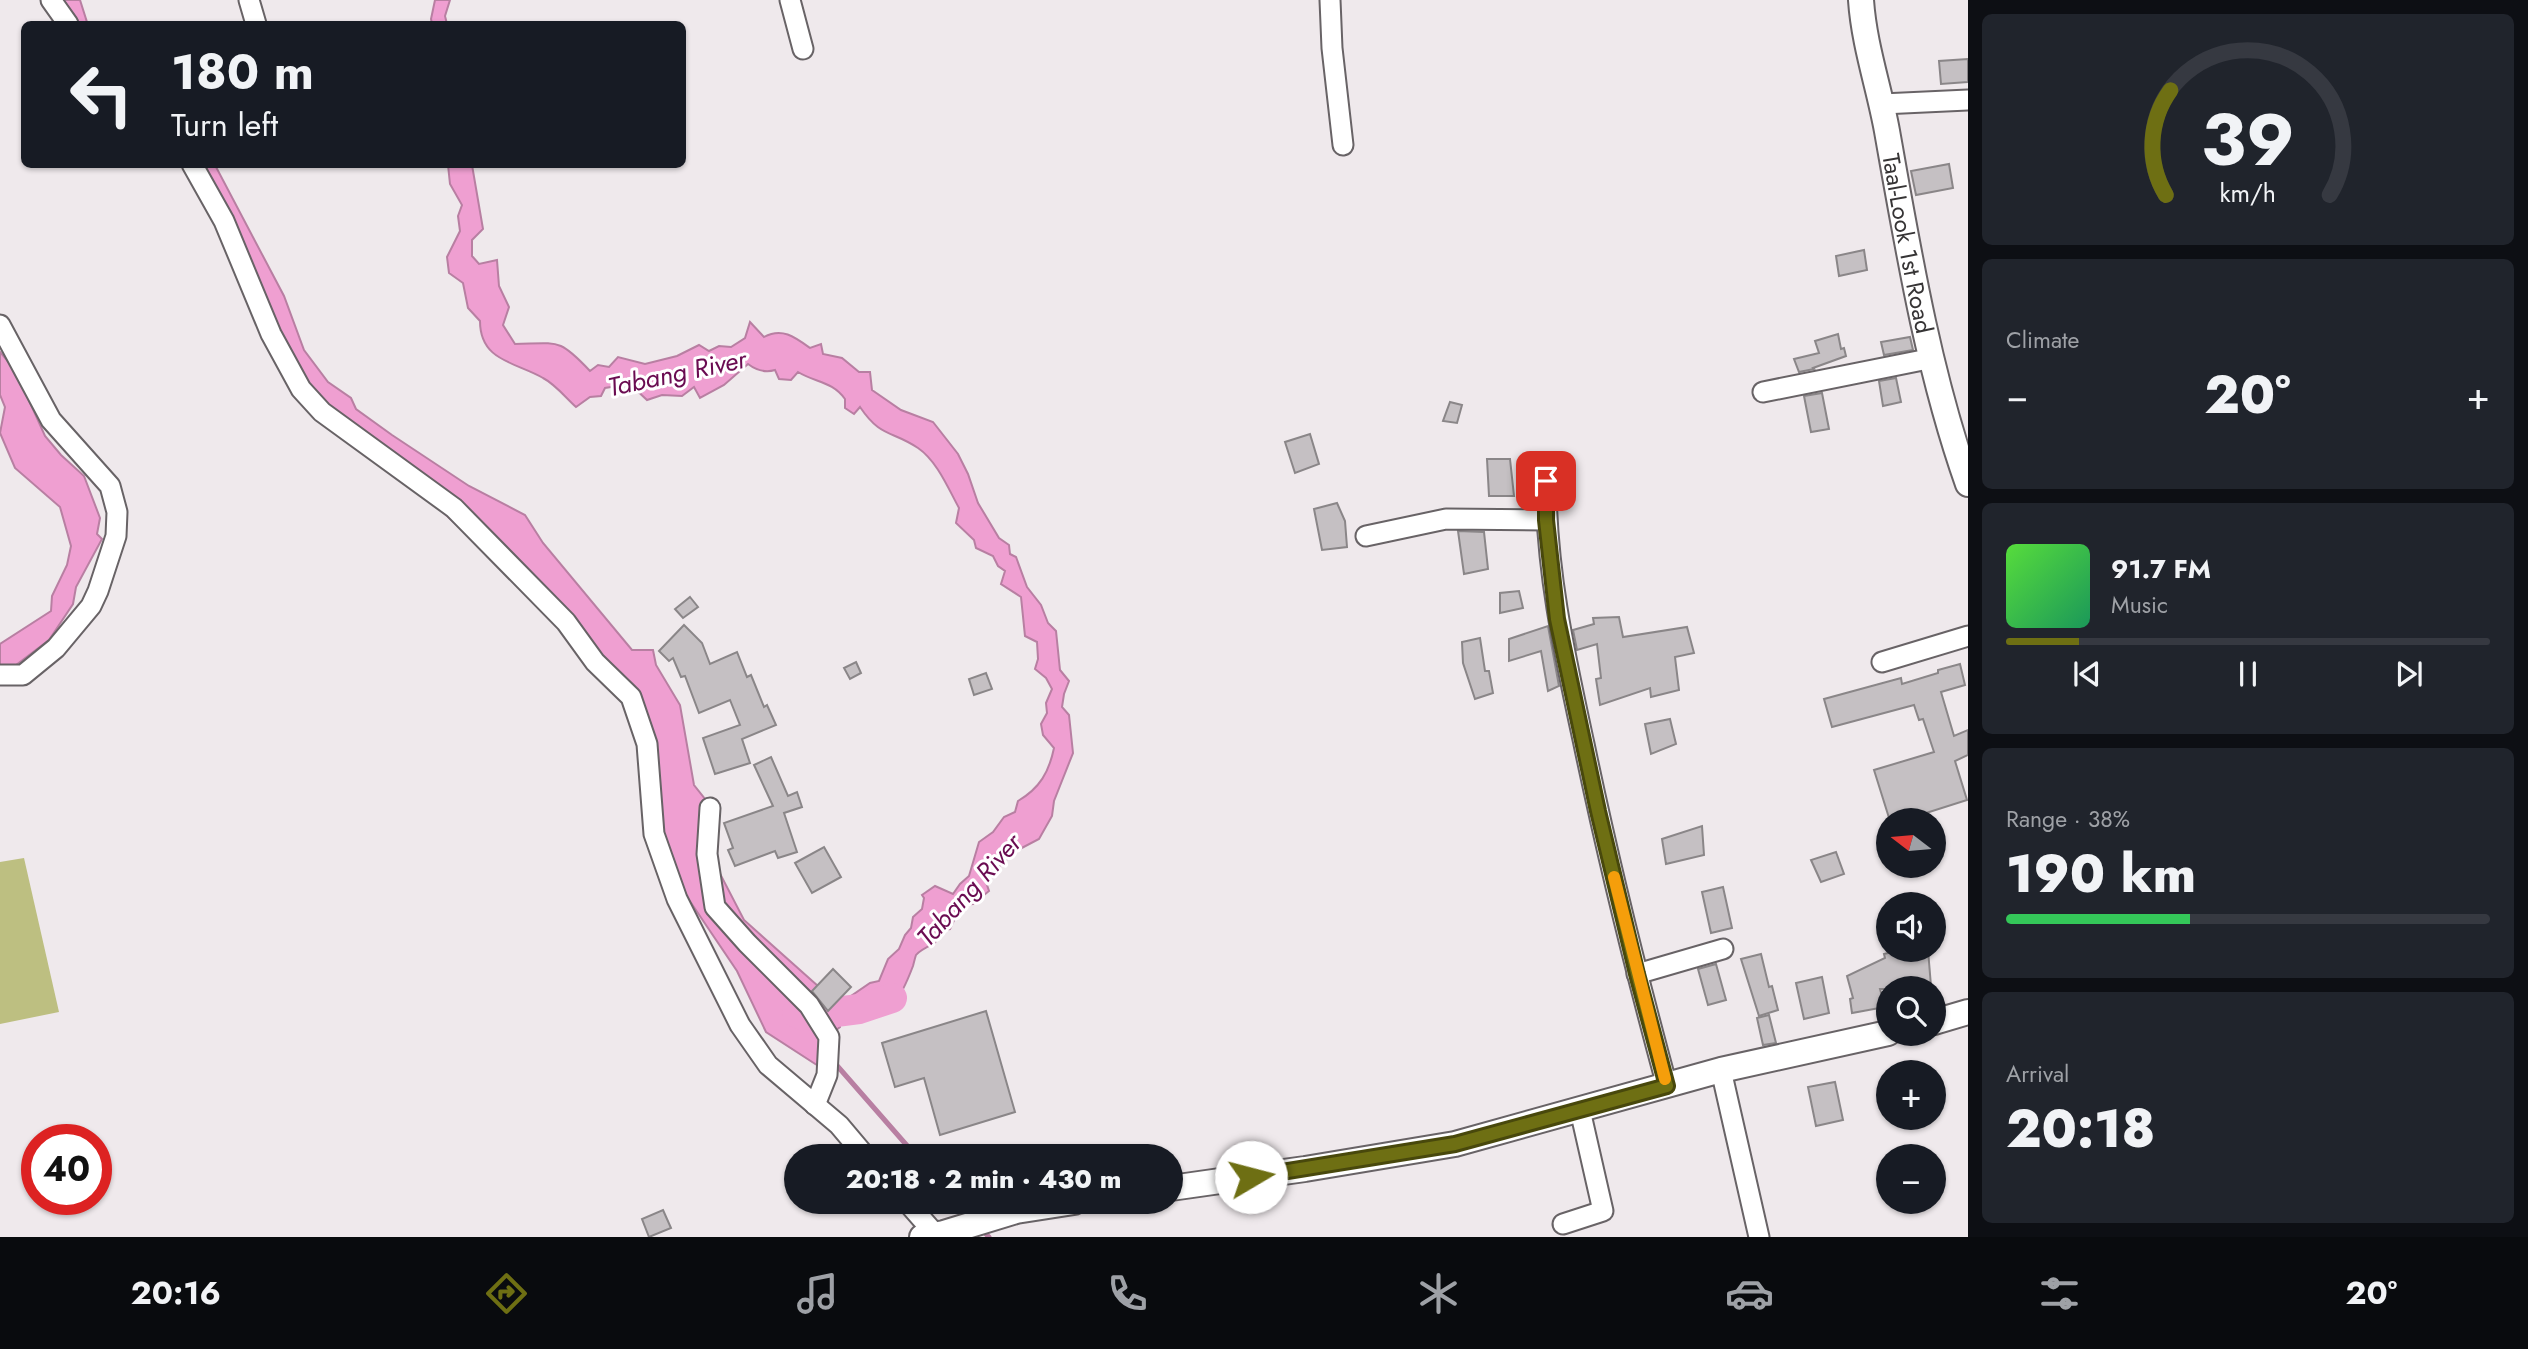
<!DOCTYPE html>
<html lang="en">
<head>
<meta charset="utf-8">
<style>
  body { margin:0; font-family:Jost,sans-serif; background:#20242c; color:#f1f3f6; height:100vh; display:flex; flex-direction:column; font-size:26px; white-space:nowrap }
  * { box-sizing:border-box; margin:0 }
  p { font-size:23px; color:#9ea1a6 }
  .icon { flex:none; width:38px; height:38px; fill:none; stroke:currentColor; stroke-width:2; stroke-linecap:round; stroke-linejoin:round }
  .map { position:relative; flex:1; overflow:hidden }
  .sheet { display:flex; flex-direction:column; gap:14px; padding:14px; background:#0d0f14; width:560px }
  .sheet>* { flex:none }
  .banner { position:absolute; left:21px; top:21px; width:665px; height:147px; border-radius:10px; box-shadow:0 2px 5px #0004; background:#171b24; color:#f1f3f6; overflow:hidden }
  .needle { width:46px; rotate:286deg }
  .tools { position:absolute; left:1876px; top:808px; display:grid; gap:14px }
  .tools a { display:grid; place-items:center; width:70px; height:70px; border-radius:50%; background:#171b24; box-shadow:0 2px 5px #0004; font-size:35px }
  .speed { position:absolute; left:21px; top:1124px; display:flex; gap:14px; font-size:35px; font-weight:700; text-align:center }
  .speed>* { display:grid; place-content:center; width:91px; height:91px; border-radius:50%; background:#171b24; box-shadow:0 2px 5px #0004; line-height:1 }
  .speed .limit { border:10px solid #d22; background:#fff; color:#111 }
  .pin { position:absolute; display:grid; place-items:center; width:60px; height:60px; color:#fff; margin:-30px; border-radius:14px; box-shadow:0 4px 10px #0006 }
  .me { position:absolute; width:77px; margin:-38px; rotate:82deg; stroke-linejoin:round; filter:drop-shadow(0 0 5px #0008) }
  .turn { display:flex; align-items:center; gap:24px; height:147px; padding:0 35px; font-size:32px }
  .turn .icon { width:91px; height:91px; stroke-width:2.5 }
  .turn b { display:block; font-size:49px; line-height:60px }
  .big { font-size:52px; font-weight:800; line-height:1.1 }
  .sheet .widget { flex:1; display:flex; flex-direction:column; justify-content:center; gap:10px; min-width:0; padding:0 24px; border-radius:10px; background:#20242c }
  .sheet .dial { align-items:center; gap:0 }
  .dial svg { height:182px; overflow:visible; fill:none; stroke:#363941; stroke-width:7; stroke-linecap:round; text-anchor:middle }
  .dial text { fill:#f1f3f6; stroke:none }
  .song { display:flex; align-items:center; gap:21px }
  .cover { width:84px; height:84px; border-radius:10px; background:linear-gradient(135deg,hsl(110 70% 55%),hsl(150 70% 35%)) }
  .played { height:7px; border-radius:4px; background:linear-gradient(90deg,#6e6f13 15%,#363941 15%) }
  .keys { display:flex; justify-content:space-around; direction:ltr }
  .heat { display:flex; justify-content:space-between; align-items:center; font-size:38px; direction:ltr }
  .charge { height:10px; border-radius:5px; background:linear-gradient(90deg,#34c759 38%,#363941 0) }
  .trip { position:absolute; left:784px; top:1144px; width:399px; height:70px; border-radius:35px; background:#171b24; box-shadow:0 2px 5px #0004; font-weight:800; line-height:70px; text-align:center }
  .tabs { display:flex; height:112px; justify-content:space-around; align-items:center; background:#090b0e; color:#9ea1a6 }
  .tabs .icon { width:49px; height:49px }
  .tabs .on { color:#6e6f13 }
  .tabs b { font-size:32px; color:#f1f3f6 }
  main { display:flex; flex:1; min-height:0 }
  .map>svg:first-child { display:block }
  .green { fill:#bdbf81 }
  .water { fill:#ef9fd1; stroke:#b87fa2; stroke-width:2 }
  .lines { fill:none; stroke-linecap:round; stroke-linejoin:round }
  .stream { stroke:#b87fa2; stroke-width:5 }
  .river { stroke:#ef9fd1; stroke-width:30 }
  .building { fill:#c5c0c3; stroke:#8a8688; stroke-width:2 }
  .minor-casing { stroke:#686366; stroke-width:23 }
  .tertiary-casing { stroke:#686366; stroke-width:28 }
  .minor { stroke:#fff; stroke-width:19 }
  .tertiary { stroke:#fff; stroke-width:24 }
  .route-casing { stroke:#48480c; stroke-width:18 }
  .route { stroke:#6e6f13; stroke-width:12 }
  .slow { stroke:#f59e0b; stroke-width:12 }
  .labels { text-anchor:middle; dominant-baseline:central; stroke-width:6; stroke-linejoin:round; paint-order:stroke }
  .street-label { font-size:24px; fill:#363435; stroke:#fff }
  .water-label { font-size:26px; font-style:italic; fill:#6a0b51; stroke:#fff }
</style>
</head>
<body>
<main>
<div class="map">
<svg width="1968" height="1237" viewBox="0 0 1968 1237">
  <rect width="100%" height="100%" fill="#efe9ec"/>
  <path class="green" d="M24 858 59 1012 0 1024V862Z"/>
  <g class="water">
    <path d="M55 0H80L87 22 90 24H71Z"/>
    <path d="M435 0H450L445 16 447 24H432L431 19Z"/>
    <path d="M196 165H215L284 296 304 350 328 382 351 398 356 409 392 435 469 486 525 515 543 543 632 650H653L656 665 680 705 694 785 705 799 715 864 744 920 837 1003 840 1027 835 1031 823 1069 766 1032 737 971 679 885 659 827 632 687 301 381Z"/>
    <path d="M448 165H472L483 229 472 240V256L479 264 497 260 499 286 509 307 503 325 515 344C559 343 559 338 590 371L598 365 609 367 618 357 645 364 677 356 699 345 709 351 719 346 731 347 745 338 750 322 764 337C782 327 795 337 810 348L821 344 823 354 842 358 859 372H870L872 390 901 410 933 422 958 454 968 474 978 503 999 538 1009 545 1010 554 1016 557 1027 587 1041 605 1048 623 1056 631 1060 670 1069 681 1064 694 1062 707 1069 715 1073 753 1054 801 1052 816 1039 839 1016 851 985 879 989 891 973 904 961 905 950 929 939 931 935 943C929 946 920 950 916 955 915 958 914 962 913 966 902 995 889 1026 853 1016L851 996 870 983 879 981 888 959 899 949 905 935 911 928 913 917 922 909 924 898 922 895 935 886 953 894 960 884 969 876 979 842 993 832 1004 817 1015 812 1018 801C1040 788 1049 772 1054 748L1043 735 1041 724 1047 713 1046 703 1052 689 1046 678 1035 669 1038 659 1037 642 1025 636 1021 597 1001 584 1005 571 998 566 993 556 976 548 974 540 956 523 959 508C948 488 937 461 918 448 891 430 881 438 860 407L854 414 845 408V399C832 381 816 383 798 372L791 380 779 379 775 370C765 373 756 370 748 364L724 385 700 398 694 387 682 396 662 395 647 400 630 384 605 388 601 396 590 397 576 407C566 398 555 384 543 378 515 362 480 361 480 321L468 308 463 283 449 273 447 257 460 231 458 216 462 205 450 184Z"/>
    <path d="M0 352 11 365 23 387 45 436 61 455 84 476 100 518 97 534 102 539 76 587 73 604 49 640 16 665 0 669V644L51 611 52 596 67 565 71 546 60 507 15 468 0 433 5 407 0 395Z"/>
  </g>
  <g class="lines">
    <g class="stream">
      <path d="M833 1061 917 1157"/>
      <path d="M957 1202 971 1218"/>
      <path d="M980 1228 989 1237"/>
    </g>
    <path class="river" d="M797 1013 805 1016 859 1009 892 998"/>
  </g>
  <g class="building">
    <path d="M1968 59V82L1941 84 1939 61Z"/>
    <path d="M1949 164 1953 188 1916 195 1911 171Z"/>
    <path d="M1864 250 1867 270 1839 276 1836 256Z"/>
    <path d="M1838 334 1841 349 1844 348 1846 356 1813 368 1814 369 1799 372 1794 359 1819 353 1815 341Z"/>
    <path d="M1910 337 1913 350 1884 355 1881 342Z"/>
    <path d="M1896 378 1901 402 1883 406 1879 381Z"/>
    <path d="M1822 393 1829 429 1811 432 1804 396Z"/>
    <path d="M1450 402 1462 405 1457 423 1443 421Z"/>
    <path d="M1310 434 1319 464 1295 473 1285 442Z"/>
    <path d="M1487 459H1510L1514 496H1489Z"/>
    <path d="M1337 503 1345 521 1347 547 1322 550 1314 509Z"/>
    <path d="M1458 531 1484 532 1488 569 1464 574Z"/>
    <path d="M1519 591 1523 608 1500 613V593Z"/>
    <path d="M690 597 698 607 683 618 675 609Z"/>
    <path d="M1619 617 1623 637 1687 627 1694 653 1675 657 1679 690 1651 697 1650 688 1600 705 1596 679 1601 678 1597 644 1577 650 1573 630 1594 624 1593 618Z"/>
    <path d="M684 625 702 643 710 664 737 652 747 677 751 675 764 707 767 705 776 725 742 739 750 763 715 774 703 738 740 725 730 700 699 713 685 676 681 677 673 658 669 661 659 651Z"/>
    <path d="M1548 626 1559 686 1548 691 1541 651 1509 661V639Z"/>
    <path d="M1480 638 1485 671H1489L1493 693 1475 699 1463 663 1462 642Z"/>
    <path d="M856 662 861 673 850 679 844 668Z"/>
    <path d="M1960 664 1965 685 1941 692 1954 736 1968 730V755L1955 761 1967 800 1901 821H1890L1874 770 1934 752 1923 719 1919 720 1914 705 1832 727 1824 699 1901 678 1902 684 1938 673V670Z"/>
    <path d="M986 673 992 689 974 695 969 679Z"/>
    <path d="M1670 719 1676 744 1651 754 1645 724Z"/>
    <path d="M771 757 788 796 797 792 802 807 784 813 797 852 778 858 775 851 735 866 728 850 733 848 724 823 773 806 754 765Z"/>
    <path d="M1702 826 1704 855 1666 864 1662 839Z"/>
    <path d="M824 847 841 877 812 893 795 863Z"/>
    <path d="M1836 852 1844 874 1821 882 1811 860Z"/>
    <path d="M1723 887 1732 928 1711 933 1702 892Z"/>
    <path d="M1900 950H1928L1931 986 1923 989H1880L1885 1007 1852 1013 1850 999 1853 998 1847 976 1885 958 1884 954Z"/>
    <path d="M1761 954 1769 987 1772 986 1778 1010 1759 1016 1741 959Z"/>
    <path d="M1716 964 1726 1000 1708 1005 1698 969Z"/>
    <path d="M833 969 851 987 828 1011 812 991Z"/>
    <path d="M1822 977 1829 1013 1804 1019 1796 983Z"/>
    <path d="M986 1011 1015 1112 940 1135 924 1078 895 1087 882 1043Z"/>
    <path d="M1769 1015 1776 1043 1763 1045 1757 1018Z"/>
    <path d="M1835 1082 1843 1120 1816 1126 1808 1087Z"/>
    <path d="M663 1210 671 1228 649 1237 642 1219Z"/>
  </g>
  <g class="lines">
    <g class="minor-casing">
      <g id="minor">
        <path d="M51 0 68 24"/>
        <path d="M249 0 256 24"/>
        <path d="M790 0 803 49"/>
        <path d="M1330 0 1332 48 1343 145"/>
        <path d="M1882 104 1968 100"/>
        <path d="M192 164 224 221 271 334 301 389 322 412 454 508 566 622 595 662 631 697 647 744 654 834 677 899 740 1025 768 1065 839 1125 866 1157"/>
        <path d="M0 325 51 420 110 486 117 512 116 536 98 591 91 606 56 648 23 675H0"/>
        <path d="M1763 392 1933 358"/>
        <path d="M1546 481C1546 572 1565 656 1584 744 1608 859 1636 972 1667 1086"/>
        <path d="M1366 536 1446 519 1546 520"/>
        <path d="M1882 662 1968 636"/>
        <path d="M710 808 707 854 715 907 747 943 809 1005 829 1037 827 1075 815 1105"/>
        <path d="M1637 974 1723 949"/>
        <path d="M1721 1070 1759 1237"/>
        <path d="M907 1202 936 1235"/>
        <path d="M1563 1224 1603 1211 1580 1110"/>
      </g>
    </g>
    <g class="tertiary-casing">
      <g id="tertiary">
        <path id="s1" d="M1861 0C1864 45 1879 87 1887 131 1908 249 1928 371 1968 484"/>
        <path d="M1934 1022 1968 1012"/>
        <path d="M1171 1188 1305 1169 1455 1144 1721 1070 1888 1033"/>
        <path d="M922 1237 944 1233 1016 1211 1074 1202"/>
      </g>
    </g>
    <use href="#minor" class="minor"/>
    <use href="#tertiary" class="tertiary"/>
  </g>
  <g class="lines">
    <g class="route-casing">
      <path id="route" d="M1251 1177 1455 1144 1667 1086 1637 974 1598 811 1557 619 1546 520V481"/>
    </g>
    <use href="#route" class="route"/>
    <path class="slow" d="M1614 877 1665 1079"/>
  </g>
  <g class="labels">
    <g class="street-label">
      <text stroke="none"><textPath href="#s1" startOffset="248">Taal-Look 1st Road</textPath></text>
    </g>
    <g class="water-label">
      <text transform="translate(677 373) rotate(-12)">Tabang River</text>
      <text transform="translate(969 890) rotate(-48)">Tabang River</text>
    </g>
  </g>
</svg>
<div class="tools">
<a><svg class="needle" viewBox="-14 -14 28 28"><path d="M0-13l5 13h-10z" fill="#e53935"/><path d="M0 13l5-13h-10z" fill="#9ea1a6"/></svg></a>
<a><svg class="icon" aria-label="sound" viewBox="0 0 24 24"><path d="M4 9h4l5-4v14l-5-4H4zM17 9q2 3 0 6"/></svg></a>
<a><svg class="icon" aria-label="search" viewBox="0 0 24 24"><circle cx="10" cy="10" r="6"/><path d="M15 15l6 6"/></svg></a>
<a>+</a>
<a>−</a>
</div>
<div class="speed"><div class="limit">40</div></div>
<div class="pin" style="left:1546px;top:481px;background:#d93025"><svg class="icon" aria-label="arrive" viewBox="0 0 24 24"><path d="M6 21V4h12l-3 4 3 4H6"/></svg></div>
<svg class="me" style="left:1251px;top:1177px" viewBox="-20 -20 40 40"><circle r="19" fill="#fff"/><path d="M0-13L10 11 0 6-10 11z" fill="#6e6f13"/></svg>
<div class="trip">20:18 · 2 min · 430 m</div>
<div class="banner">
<div class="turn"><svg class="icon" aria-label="left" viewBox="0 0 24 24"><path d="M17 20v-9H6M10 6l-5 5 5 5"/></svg><div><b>180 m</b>Turn left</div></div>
</div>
</div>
<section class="sheet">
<div class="widget dial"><svg viewBox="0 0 100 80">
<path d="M14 69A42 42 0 1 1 86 69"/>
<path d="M14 69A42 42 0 0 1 16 23" stroke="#6e6f13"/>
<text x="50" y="56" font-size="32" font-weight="700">39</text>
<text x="50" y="72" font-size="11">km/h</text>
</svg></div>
<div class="widget"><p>Climate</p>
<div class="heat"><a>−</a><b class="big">20°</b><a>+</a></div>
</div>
<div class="widget">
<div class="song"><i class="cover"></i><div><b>91.7 FM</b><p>Music</p></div></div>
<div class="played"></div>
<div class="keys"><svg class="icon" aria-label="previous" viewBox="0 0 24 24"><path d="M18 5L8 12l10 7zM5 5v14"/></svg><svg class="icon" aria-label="pause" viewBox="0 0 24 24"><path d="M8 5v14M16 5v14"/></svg><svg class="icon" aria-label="next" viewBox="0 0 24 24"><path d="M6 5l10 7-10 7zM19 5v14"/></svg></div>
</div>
<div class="widget"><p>Range · 38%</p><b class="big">190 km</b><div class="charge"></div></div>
<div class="widget"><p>Arrival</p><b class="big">20:18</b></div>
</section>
</main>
<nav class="tabs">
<b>20:16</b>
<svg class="icon on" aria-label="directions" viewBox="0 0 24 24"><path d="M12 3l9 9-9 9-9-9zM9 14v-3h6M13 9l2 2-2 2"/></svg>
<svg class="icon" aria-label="music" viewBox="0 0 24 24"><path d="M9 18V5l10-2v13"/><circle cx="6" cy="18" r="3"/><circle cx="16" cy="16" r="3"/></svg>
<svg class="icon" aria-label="phone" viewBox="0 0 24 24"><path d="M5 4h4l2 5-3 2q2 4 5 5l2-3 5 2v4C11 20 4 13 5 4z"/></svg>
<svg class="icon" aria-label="climate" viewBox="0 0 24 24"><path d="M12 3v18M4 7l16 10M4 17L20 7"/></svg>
<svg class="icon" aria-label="car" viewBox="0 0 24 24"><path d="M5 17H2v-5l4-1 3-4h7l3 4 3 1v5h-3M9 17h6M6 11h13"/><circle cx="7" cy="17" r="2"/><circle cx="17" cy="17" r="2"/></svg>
<svg class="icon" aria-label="filters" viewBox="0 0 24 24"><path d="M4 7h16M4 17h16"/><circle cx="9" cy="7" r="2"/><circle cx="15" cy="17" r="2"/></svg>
<b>20°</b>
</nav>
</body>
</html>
